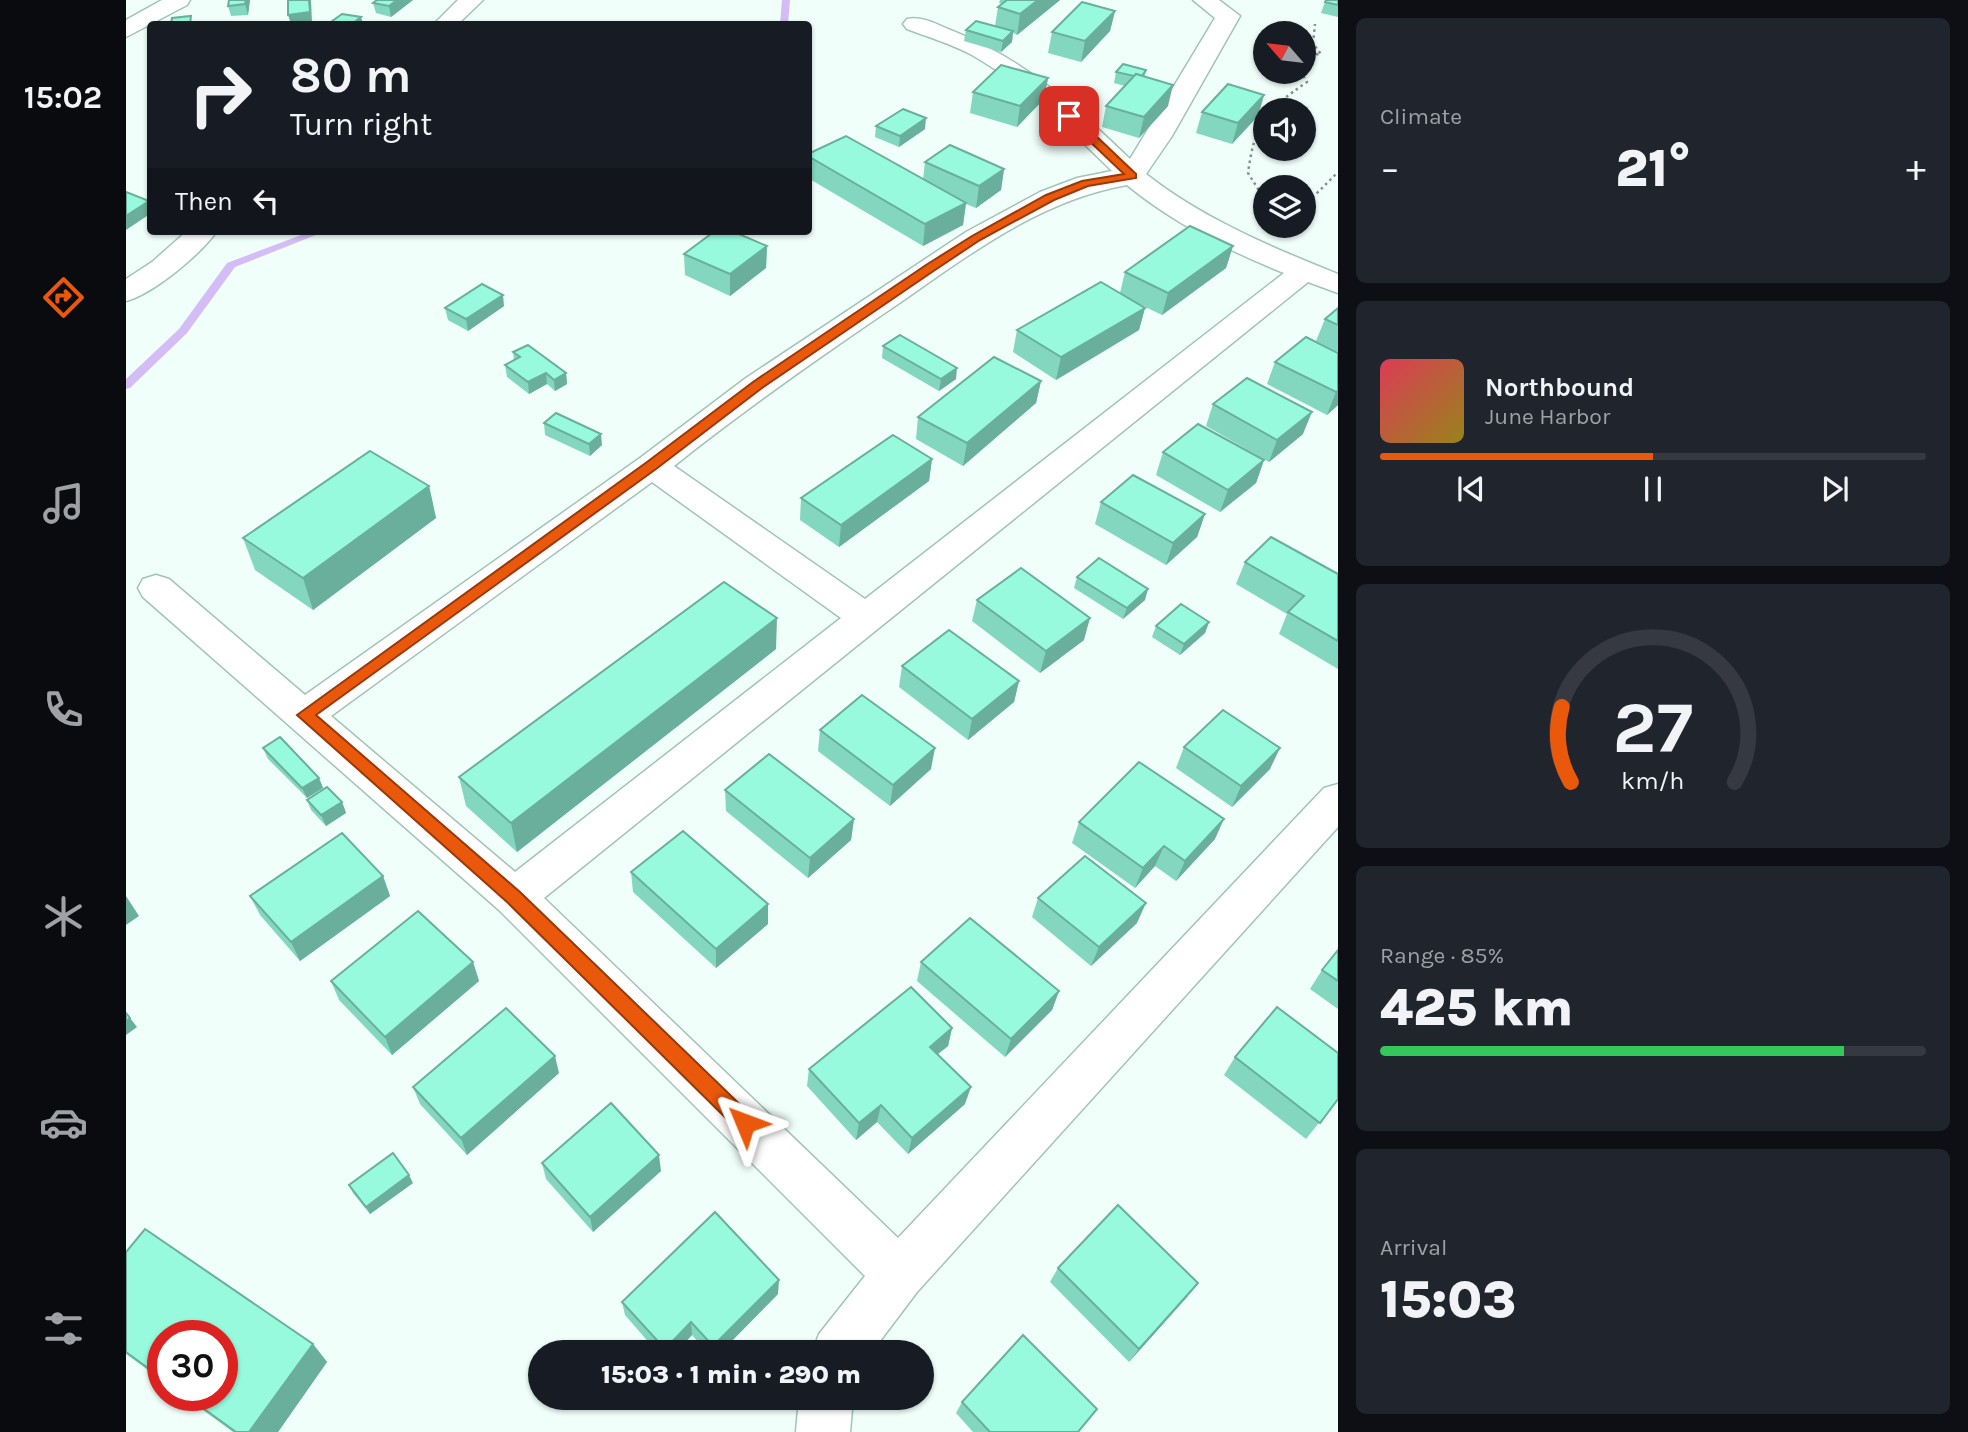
<!DOCTYPE html>
<html lang="en">
<head>
<meta charset="utf-8">
<style>
  body { margin:0; font-family:Karla,sans-serif; background:#20242c; color:#f1f3f6; height:100vh; display:flex; flex-direction:column; font-size:26px; white-space:nowrap }
  * { box-sizing:border-box; margin:0 }
  p { font-size:23px; color:#9ea1a6 }
  .icon { flex:none; width:38px; height:38px; fill:none; stroke:currentColor; stroke-width:2; stroke-linecap:round; stroke-linejoin:round }
  .map { position:relative; flex:1; overflow:hidden }
  .drawer { display:flex; flex-direction:column; gap:18px; padding:18px; background:#0d0f14; width:630px }
  .drawer>* { flex:none }
  .banner { position:absolute; left:21px; top:21px; width:665px; height:214px; border-radius:7px; box-shadow:0 2px 5px #0004; background:#171b24; color:#f1f3f6; overflow:hidden }
  .needle { width:46px; rotate:298deg }
  .tools { position:absolute; left:1127px; top:21px; display:grid; gap:14px }
  .tools a { display:grid; place-items:center; width:63px; height:63px; border-radius:50%; background:#171b24; box-shadow:0 2px 5px #0004; font-size:35px }
  .speed { position:absolute; left:21px; top:1320px; display:flex; gap:14px; font-size:35px; font-weight:700; text-align:center }
  .speed>* { display:grid; place-content:center; width:91px; height:91px; border-radius:50%; background:#171b24; box-shadow:0 2px 5px #0004; line-height:1 }
  .speed .limit { border:10px solid #d22; background:#fff; color:#111 }
  .pin { position:absolute; display:grid; place-items:center; width:60px; height:60px; color:#fff; margin:-30px; border-radius:14px; box-shadow:0 4px 10px #0006 }
  .me { position:absolute; width:77px; margin:-38px; rotate:314deg; stroke-linejoin:round; filter:drop-shadow(0 0 5px #0008) }
  .turn { display:flex; align-items:center; gap:24px; height:147px; padding:0 28px; font-size:32px }
  .turn .icon { width:91px; height:91px; stroke-width:2.5 }
  .turn b { display:block; font-size:49px; line-height:60px }
  .then { display:flex; align-items:center; height:66px; padding:0 28px; background:#0003; gap:14px; font-size:26px }
  .big { font-size:52px; font-weight:800; line-height:1.1 }
  .drawer .tile { flex:1; display:flex; flex-direction:column; justify-content:center; gap:10px; min-width:0; padding:0 24px; border-radius:10px; background:#20242c }
  .drawer .dial { align-items:center; gap:0 }
  .dial svg { height:182px; overflow:visible; fill:none; stroke:#363941; stroke-width:7; stroke-linecap:round; text-anchor:middle }
  .dial text { fill:#f1f3f6; stroke:none }
  .song { display:flex; align-items:center; gap:21px }
  .cover { width:84px; height:84px; border-radius:10px; background:linear-gradient(135deg,hsl(350 70% 55%),hsl(50 70% 35%)) }
  .played { height:7px; border-radius:4px; background:linear-gradient(90deg,#ea580c 50%,#363941 50%) }
  .keys { display:flex; justify-content:space-around; direction:ltr }
  .heat { display:flex; justify-content:space-between; align-items:center; font-size:38px; direction:ltr }
  .charge { height:10px; border-radius:5px; background:linear-gradient(90deg,#34c759 85%,#363941 0) }
  .trip { position:absolute; left:402px; top:1340px; width:406px; height:70px; border-radius:35px; background:#171b24; box-shadow:0 2px 5px #0004; font-weight:800; line-height:70px; text-align:center }
  main { display:flex; flex:1; min-height:0 }
  .menu { display:flex; flex-direction:column; width:126px; justify-content:space-around; align-items:center; background:#090b0e; color:#9ea1a6 }
  .menu .icon { width:49px; height:49px }
  .menu .selected { color:#ea580c }
  .menu b { font-size:32px; color:#f1f3f6 }
  .map>svg:first-child { display:block }
  .lines { fill:none; stroke-linecap:round; stroke-linejoin:round }
  .stream { fill:#d4bdf6; fill-rule:evenodd }
  .minor-casing { stroke:#a1c4b8; stroke-width:3 }
  .path { stroke:#83918c; stroke-width:2.5; stroke-dasharray:2.5 3.5; stroke-linecap:butt }
  .minor { fill:#fff; fill-rule:evenodd }
  .wall { fill:#83d7be }
  .shaded-wall { fill:#6aaf9b }
  .building { fill:#98fadd; stroke:#6aaf9b; stroke-width:2 }
  .route { fill:#ea580c; stroke:#983908; stroke-width:2 }
</style>
</head>
<body>
<main>
<nav class="menu">
<b>15:02</b>
<svg class="icon selected" aria-label="directions" viewBox="0 0 24 24"><path d="M12 3l9 9-9 9-9-9zM9 14v-3h6M13 9l2 2-2 2"/></svg>
<svg class="icon" aria-label="music" viewBox="0 0 24 24"><path d="M9 18V5l10-2v13"/><circle cx="6" cy="18" r="3"/><circle cx="16" cy="16" r="3"/></svg>
<svg class="icon" aria-label="phone" viewBox="0 0 24 24"><path d="M5 4h4l2 5-3 2q2 4 5 5l2-3 5 2v4C11 20 4 13 5 4z"/></svg>
<svg class="icon" aria-label="climate" viewBox="0 0 24 24"><path d="M12 3v18M4 7l16 10M4 17L20 7"/></svg>
<svg class="icon" aria-label="car" viewBox="0 0 24 24"><path d="M5 17H2v-5l4-1 3-4h7l3 4 3 1v5h-3M9 17h6M6 11h13"/><circle cx="7" cy="17" r="2"/><circle cx="17" cy="17" r="2"/></svg>
<svg class="icon" aria-label="filters" viewBox="0 0 24 24"><path d="M4 7h16M4 17h16"/><circle cx="9" cy="7" r="2"/><circle cx="15" cy="17" r="2"/></svg>
</nav>
<div class="map">
<svg width="1212" height="1432" viewBox="0 0 1212 1432">
  <rect width="100%" height="100%" fill="#f0fffa"/>
  <g class="lines">
    <g class="stream">
      <path d="M656 0H664L662 24H654Z"/>
      <path d="M186 231H200L109 267 61 333 4 388 0 389V379L53 329 101 263Z"/>
    </g>
    <g class="minor-casing">
      <g id="minor">
        <path d="M36 0H64L61 5 0 37V20Z"/>
        <path d="M332 0H357L332 24H308Z"/>
        <path d="M1067 0H1093L1114 16 1046 136 1020 174C1077 219 1147 248 1212 274V293L1182 282 418 898 772 1238 1198 788 1212 784V827L791 1292 745 1353H686L693 1334 739 1276 373 910 17 597 12 588 17 579 30 575 43 579 179 695 514 458 620 378 840 232 914 192 951 178 986 171C942 128 900 86 846 55 826 44 802 37 781 29L777 24 781 19C795 16 808 23 822 29 900 60 944 102 1004 159L1089 18ZM1001 185C1047 223 1103 251 1158 273L739 599 548 466C621 408 695 356 772 304 843 255 914 200 1001 185ZM526 482 715 618 389 872 205 716Z"/>
        <path d="M61 231H91C75 254 27 294 0 301V279L26 262Z"/>
        <path d="M673 1398H727L724 1432H670Z"/>
      </g>
    </g>
    <g class="path">
      <path d="M1178 55 1195 54 1187 44 1189 24"/>
      <path d="M1139 200 1122 173C1129 122 1139 111 1181 82L1175 72"/>
      <path d="M1178 206 1212 172"/>
    </g>
    <use href="#minor" class="minor"/>
  </g>
  <g class="wall">
    <path d="M124 0 122 15 105 16 102 6Z"/>
    <path d="M287 0 265 17 250 13 247 3Z"/>
    <path d="M874 0H934L891 35 887 33 886 42 875 52 838 41 840 30 869 26 872 7 876 4 873 3Z"/>
    <path d="M1212 0V17L1195 13 1199 2Z"/>
    <path d="M989 11 984 31 955 62 922 53 926 32Z"/>
    <path d="M1020 70 1019 76 1042 106 1013 138 976 127 980 106 999 86 988 83 990 72Z"/>
    <path d="M922 78 918 99 891 127 844 113 847 92Z"/>
    <path d="M1138 95 1132 116 1106 144 1070 133 1076 112Z"/>
    <path d="M750 126 799 129 773 147 749 137Z"/>
    <path d="M682 154 797 179 799 162 878 169 875 190 850 208 840 204 837 225 797 246 682 178Z"/>
    <path d="M641 246 640 268 604 296 559 275 558 254Z"/>
    <path d="M1107 246 1100 268 1036 315 1007 301 1019 308 1013 330 930 380 887 352 891 330 994 293 999 272Z"/>
    <path d="M378 306 342 331 322 320 319 308Z"/>
    <path d="M1212 308V352L1190 341 1199 319Z"/>
    <path d="M757 346 830 379 813 391 756 358Z"/>
    <path d="M387 352 440 373 441 384 429 391 421 384 403 394 381 377 379 365 388 360Z"/>
    <path d="M1212 353V405L1201 415 1141 384 1149 362Z"/>
    <path d="M915 381 910 403 837 466 790 439 792 417Z"/>
    <path d="M1087 404 1177 434 1143 462 1080 426Z"/>
    <path d="M418 423 476 445 464 456 419 435Z"/>
    <path d="M1037 452 1138 460 1130 483 1094 512 1030 475Z"/>
    <path d="M806 459 803 481 713 547 674 520 675 498Z"/>
    <path d="M303 486 310 518 187 610 129 570 117 538Z"/>
    <path d="M975 502 1079 514 1071 537 1040 565 969 524Z"/>
    <path d="M1119 562 1212 574V669L1153 634 1161 614 1110 584Z"/>
    <path d="M951 577 1019 600 997 619 948 588Z"/>
    <path d="M851 600 958 640 914 673 846 621Z"/>
    <path d="M1083 622 1079 633 1054 655 1026 637 1030 626Z"/>
    <path d="M650 649 391 852 340 806 333 777Z"/>
    <path d="M776 666 893 681 888 702 842 740 773 687Z"/>
    <path d="M694 730 805 769 764 806 692 751Z"/>
    <path d="M1058 747 1144 769 1106 807 1050 768Z"/>
    <path d="M137 748 193 778 197 788 181 798 142 759Z"/>
    <path d="M599 790 728 819 725 840 682 878 600 811Z"/>
    <path d="M181 800 216 802 220 813 200 826 185 810Z"/>
    <path d="M953 822 1089 839 1050 881 1029 866 1009 888 946 843Z"/>
    <path d="M505 872 642 904V924L590 968 507 892Z"/>
    <path d="M257 876 264 896 174 961 134 915 124 896Z"/>
    <path d="M912 898 1011 923 965 966 906 917Z"/>
    <path d="M1212 950V1009L1184 989 1196 970Z"/>
    <path d="M347 962 353 981 266 1055 213 1000 205 981Z"/>
    <path d="M795 962 933 991 926 1010 879 1057 791 981Z"/>
    <path d="M826 1028 822 1046 812 1054 839 1104 782 1154 751 1122 730 1140 681 1086 683 1069Z"/>
    <path d="M1109 1057 1212 1099 1180 1139 1098 1075Z"/>
    <path d="M433 1073 341 1155 294 1104 287 1087Z"/>
    <path d="M416 1163 535 1171 467 1232 420 1179Z"/>
    <path d="M287 1183 244 1214 227 1193 223 1185Z"/>
    <path d="M0 1252 187 1344 201 1362 152 1432H107L56 1395H96L37 1335V1381L0 1354Z"/>
    <path d="M932 1268 1061 1297 1003 1362 924 1282Z"/>
    <path d="M652 1294 594 1353H582L566 1335 549 1353H532L499 1315 496 1302Z"/>
    <path d="M836 1402 953 1432H847L830 1413Z"/>
  </g>
  <g class="shaded-wall">
    <path d="M120 0H124L122 15 119 4Z"/>
    <path d="M183 0H185L186 23 165 24 162 15Z"/>
    <path d="M271 0H287L265 17 263 6Z"/>
    <path d="M912 0H934L891 35 894 14Z"/>
    <path d="M989 11 984 31 955 62 959 41Z"/>
    <path d="M235 17 237 24H226Z"/>
    <path d="M887 31 886 42 875 52 877 41Z"/>
    <path d="M922 78 918 99 891 127 894 106Z"/>
    <path d="M1047 85 1042 106 1013 138 1018 117Z"/>
    <path d="M1138 95 1132 116 1106 144 1112 123Z"/>
    <path d="M800 118 799 129 773 147 774 136Z"/>
    <path d="M878 169 875 190 850 208 853 186Z"/>
    <path d="M23 201 24 206V214L0 230V216Z"/>
    <path d="M840 203 837 225 797 246 799 224Z"/>
    <path d="M641 246 640 268 604 296V274Z"/>
    <path d="M1107 246 1100 268 1036 315 1042 293Z"/>
    <path d="M377 295 378 306 342 331 340 319Z"/>
    <path d="M1019 308 1013 330 930 380 935 357Z"/>
    <path d="M831 368 830 379 813 391 815 379Z"/>
    <path d="M420 373 421 384 403 394 402 382Z"/>
    <path d="M440 373 441 384 429 391 428 380Z"/>
    <path d="M915 381 910 403 837 466 841 443Z"/>
    <path d="M1212 391V405L1201 415 1210 392Z"/>
    <path d="M1186 412 1177 434 1143 462 1151 440Z"/>
    <path d="M475 434 476 445 464 456 463 444Z"/>
    <path d="M806 459 803 481 713 547 715 525Z"/>
    <path d="M1138 460 1130 483 1094 512 1102 490Z"/>
    <path d="M303 486 310 518 187 610 177 578Z"/>
    <path d="M1079 514 1071 537 1040 565 1047 543Z"/>
    <path d="M1022 589 1019 600 997 619 1001 608Z"/>
    <path d="M651 618 650 649 391 852 385 823Z"/>
    <path d="M964 618 958 640 914 673 920 651Z"/>
    <path d="M1083 622 1079 633 1054 655 1058 644Z"/>
    <path d="M893 681 888 702 842 740 846 719Z"/>
    <path d="M809 748 805 769 764 806 767 785Z"/>
    <path d="M1154 748 1144 769 1106 807 1115 786Z"/>
    <path d="M193 778 197 788 181 798 176 788Z"/>
    <path d="M216 802 220 813 200 826 195 815Z"/>
    <path d="M728 819 725 840 682 878 684 858Z"/>
    <path d="M1098 819 1089 839 1050 881 1059 861Z"/>
    <path d="M1038 846 1029 866 1009 888 1017 868Z"/>
    <path d="M257 876 264 896 174 961 165 942Z"/>
    <path d="M0 896 13 916 0 925Z"/>
    <path d="M1020 903 1011 923 965 966 973 947Z"/>
    <path d="M642 904V924L590 968V949Z"/>
    <path d="M347 962 353 981 266 1055 259 1037Z"/>
    <path d="M933 991 926 1010 879 1057 885 1039Z"/>
    <path d="M4 1018 11 1027 0 1035V1021Z"/>
    <path d="M826 1028 822 1046 799 1064 804 1047Z"/>
    <path d="M429 1056 433 1073 341 1155 335 1138Z"/>
    <path d="M845 1087 839 1104 782 1154 786 1138Z"/>
    <path d="M755 1105 751 1122 730 1140 733 1123Z"/>
    <path d="M533 1155 535 1171 467 1232 464 1217Z"/>
    <path d="M283 1175 287 1183 244 1214 240 1207Z"/>
    <path d="M653 1280 652 1294 594 1353H587V1346Z"/>
    <path d="M1072 1283 1061 1297 1003 1362 1013 1349Z"/>
    <path d="M565 1322 566 1335 549 1353H539V1349Z"/>
    <path d="M187 1344 201 1362 152 1432H123Z"/>
  </g>
  <g class="building">
    <path d="M103 0H120L119 4 102 6Z"/>
    <path d="M162 0H183L184 12 162 15Z"/>
    <path d="M251 0H271L263 6 247 3Z"/>
    <path d="M881 0H912L894 14 872 7Z"/>
    <path d="M1200 0H1212V5L1199 2Z"/>
    <path d="M956 2 989 11 959 41 926 32Z"/>
    <path d="M216 14 235 17 226 24H202Z"/>
    <path d="M65 16 64 24H45L46 18Z"/>
    <path d="M850 21 887 31 877 41 840 30Z"/>
    <path d="M997 64 1020 70 1016 76 1010 74 1008 76 990 72Z"/>
    <path d="M875 65 922 78 894 106 847 92Z"/>
    <path d="M1010 74 1047 85 1018 117 980 106Z"/>
    <path d="M1102 84 1138 95 1112 123 1076 112Z"/>
    <path d="M777 109 800 118 774 136 750 126Z"/>
    <path d="M720 136 840 203 799 224 682 156V154Z"/>
    <path d="M824 145 878 169 853 186 799 162Z"/>
    <path d="M0 192 23 201 0 216Z"/>
    <path d="M1064 226 1107 246 1042 293 999 272Z"/>
    <path d="M589 231H606L641 246 604 274 558 254Z"/>
    <path d="M975 282 1019 308 935 357 891 330Z"/>
    <path d="M356 284 377 295 340 319 319 308Z"/>
    <path d="M1212 308V325L1199 319Z"/>
    <path d="M774 335 831 368 815 379 757 346Z"/>
    <path d="M1180 337 1212 353V391L1210 392 1149 362Z"/>
    <path d="M402 345 440 373 428 380 420 373 402 382 379 365 394 357 387 352Z"/>
    <path d="M868 357 915 381 841 443 792 417Z"/>
    <path d="M1121 378 1186 412 1151 440 1087 404Z"/>
    <path d="M430 413 475 434 463 444 418 423Z"/>
    <path d="M1072 424 1138 460 1102 490 1037 452Z"/>
    <path d="M767 435 806 459 715 525 675 498Z"/>
    <path d="M244 451 303 486 177 578 117 538Z"/>
    <path d="M1007 475 1079 514 1047 543 975 502Z"/>
    <path d="M1145 537 1212 574V641L1162 612 1178 596 1119 562Z"/>
    <path d="M973 558 1022 589 1001 608 951 577Z"/>
    <path d="M895 568 964 618 920 651 851 600Z"/>
    <path d="M598 582 651 618 385 823 333 777Z"/>
    <path d="M1055 604 1083 622 1058 644 1030 626Z"/>
    <path d="M823 630 893 681 846 719 776 666Z"/>
    <path d="M736 695 809 748 767 785 694 730Z"/>
    <path d="M1097 710 1154 748 1115 786 1058 747Z"/>
    <path d="M154 737 193 778 176 788 137 748Z"/>
    <path d="M643 754 728 819 684 858 599 790Z"/>
    <path d="M1013 762 1098 819 1059 861 1038 846 1017 868 953 822Z"/>
    <path d="M201 787 216 802 195 815 181 800Z"/>
    <path d="M557 831 642 904 590 949 505 872Z"/>
    <path d="M216 833 257 876 165 942 124 896Z"/>
    <path d="M959 856 1020 903 973 947 912 898Z"/>
    <path d="M292 911 347 962 259 1037 205 981Z"/>
    <path d="M844 918 933 991 885 1039 795 962Z"/>
    <path d="M1212 950V981L1196 970Z"/>
    <path d="M785 987 826 1028 804 1047 845 1087 786 1138 755 1105 733 1123 683 1069Z"/>
    <path d="M1151 1007 1212 1053V1099L1194 1123 1109 1057Z"/>
    <path d="M380 1008 429 1056 335 1138 287 1087Z"/>
    <path d="M0 1013 4 1018 0 1021Z"/>
    <path d="M485 1103 533 1155 464 1217 416 1163Z"/>
    <path d="M267 1153 283 1175 240 1207 223 1185Z"/>
    <path d="M992 1205 1072 1283 1013 1349 932 1268Z"/>
    <path d="M589 1212 653 1280 587 1346 565 1322 539 1349 496 1302Z"/>
    <path d="M19 1229 187 1344 123 1432H110L59 1395H96V1335H37V1379L0 1352V1252Z"/>
    <path d="M897 1335 971 1409 952 1432H864L836 1402Z"/>
  </g>
  <path class="route" d="M939 114H947L1010 174V178L962 186 928 200 854 240 809 270 636 388 530 469 190 715 394 892 626 1116 629 1123 626 1130 619 1132 612 1130 381 902 171 715 521 462 627 382 800 265 846 236 920 195 956 181 998 174 939 118Z"/>
</svg>
<div class="tools">
<a><svg class="needle" viewBox="-14 -14 28 28"><path d="M0-13l5 13h-10z" fill="#e53935"/><path d="M0 13l5-13h-10z" fill="#9ea1a6"/></svg></a>
<a><svg class="icon" aria-label="sound" viewBox="0 0 24 24"><path d="M4 9h4l5-4v14l-5-4H4zM17 9q2 3 0 6"/></svg></a>
<a><svg class="icon" aria-label="layers" viewBox="0 0 24 24"><path d="M12 4l9 5-9 5-9-5zM3 14l9 5 9-5"/></svg></a>
</div>
<div class="speed"><div class="limit">30</div></div>
<div class="pin" style="left:943px;top:116px;background:#d93025"><svg class="icon" aria-label="arrive" viewBox="0 0 24 24"><path d="M6 21V4h12l-3 4 3 4H6"/></svg></div>
<svg class="me" style="left:619px;top:1123px" viewBox="-20 -20 40 40"><path d="M0-17L14 15 0 8-14 15z" fill="#ea580c" stroke="#fff" stroke-width="4"/></svg>
<div class="trip">15:03 · 1 min · 290 m</div>
<div class="banner">
<div class="turn"><svg class="icon" aria-label="right" viewBox="0 0 24 24"><path d="M7 20v-9h11M14 6l5 5-5 5"/></svg><div><b>80 m</b>Turn right</div></div>
<div class="then">Then<svg class="icon" aria-label="left" viewBox="0 0 24 24"><path d="M17 20v-9H6M10 6l-5 5 5 5"/></svg></div>
</div>
</div>
<section class="drawer">
<div class="tile"><p>Climate</p>
<div class="heat"><a>−</a><b class="big">21°</b><a>+</a></div>
</div>
<div class="tile">
<div class="song"><i class="cover"></i><div><b>Northbound</b><p>June Harbor</p></div></div>
<div class="played"></div>
<div class="keys"><svg class="icon" aria-label="previous" viewBox="0 0 24 24"><path d="M18 5L8 12l10 7zM5 5v14"/></svg><svg class="icon" aria-label="pause" viewBox="0 0 24 24"><path d="M8 5v14M16 5v14"/></svg><svg class="icon" aria-label="next" viewBox="0 0 24 24"><path d="M6 5l10 7-10 7zM19 5v14"/></svg></div>
</div>
<div class="tile dial"><svg viewBox="0 0 100 80">
<path d="M14 69A42 42 0 1 1 86 69"/>
<path d="M14 69A42 42 0 0 1 10 36" stroke="#ea580c"/>
<text x="50" y="56" font-size="32" font-weight="700">27</text>
<text x="50" y="72" font-size="11">km/h</text>
</svg></div>
<div class="tile"><p>Range · 85%</p><b class="big">425 km</b><div class="charge"></div></div>
<div class="tile"><p>Arrival</p><b class="big">15:03</b></div>
</section>
</main>
</body>
</html>
